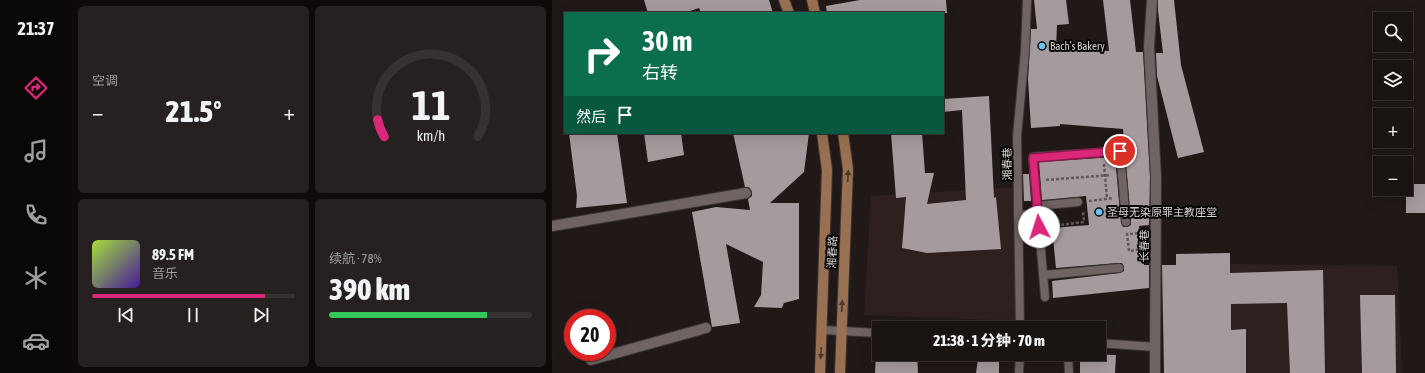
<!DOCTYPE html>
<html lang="zh">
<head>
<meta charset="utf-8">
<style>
  body { margin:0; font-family:"Asap Condensed","Noto Sans SC",sans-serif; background:#262020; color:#f1f3f6; height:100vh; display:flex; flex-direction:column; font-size:15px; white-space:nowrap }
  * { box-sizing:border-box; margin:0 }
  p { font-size:13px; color:#9f9e9f }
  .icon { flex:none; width:22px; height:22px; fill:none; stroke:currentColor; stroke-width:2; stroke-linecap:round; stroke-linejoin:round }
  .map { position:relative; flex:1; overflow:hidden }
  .drawer { display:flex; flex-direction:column; gap:6px; padding:6px; background:#0e0a0a; width:480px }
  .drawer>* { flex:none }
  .hud { position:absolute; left:12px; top:12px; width:380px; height:122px; border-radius:0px; box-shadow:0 4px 16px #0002,0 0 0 1px #373232; background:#0b6e4f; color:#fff; overflow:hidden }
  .buttons { position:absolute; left:821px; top:12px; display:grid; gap:8px }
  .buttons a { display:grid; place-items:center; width:40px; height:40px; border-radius:0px; background:#191312; box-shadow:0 4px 16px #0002,0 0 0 1px #373232; font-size:20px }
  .speed { position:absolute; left:12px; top:309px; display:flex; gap:8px; font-size:20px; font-weight:700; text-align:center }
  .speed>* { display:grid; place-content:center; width:52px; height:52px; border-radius:50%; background:#191312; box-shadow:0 4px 16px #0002,0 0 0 1px #373232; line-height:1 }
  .speed .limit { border:6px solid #d22; background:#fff; color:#111 }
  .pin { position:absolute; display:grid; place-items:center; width:34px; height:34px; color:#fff; margin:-17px; border:2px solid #fff; border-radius:50%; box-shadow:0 1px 4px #0007 }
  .me { position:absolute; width:44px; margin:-22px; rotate:355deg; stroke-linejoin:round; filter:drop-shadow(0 0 3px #0008) }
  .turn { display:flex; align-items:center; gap:14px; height:84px; padding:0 12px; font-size:18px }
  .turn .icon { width:52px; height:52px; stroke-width:2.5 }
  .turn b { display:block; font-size:28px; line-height:34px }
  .then { display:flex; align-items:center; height:38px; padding:0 12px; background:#0003; gap:8px; font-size:15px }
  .big { font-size:30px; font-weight:800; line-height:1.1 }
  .drawer .widget { flex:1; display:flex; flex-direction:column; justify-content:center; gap:6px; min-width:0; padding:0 14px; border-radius:6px; background:#262020 }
  .drawer .dial { align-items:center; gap:0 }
  .dial svg { height:104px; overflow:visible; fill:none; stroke:#373232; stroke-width:7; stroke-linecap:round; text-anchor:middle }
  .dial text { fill:#f1f3f6; stroke:none }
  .song { display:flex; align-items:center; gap:12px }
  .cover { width:48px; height:48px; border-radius:6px; background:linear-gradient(135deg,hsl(80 70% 55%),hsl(260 70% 35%)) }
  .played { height:4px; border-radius:2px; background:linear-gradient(90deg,#db2777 85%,#373232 85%) }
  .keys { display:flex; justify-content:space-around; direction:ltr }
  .heat { display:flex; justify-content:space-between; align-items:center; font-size:22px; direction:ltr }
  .charge { height:6px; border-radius:3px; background:linear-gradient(90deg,#34c759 78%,#373232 0) }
  .drawer .tiles { flex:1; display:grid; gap:6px; grid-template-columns:repeat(2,1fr) }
  .trip { position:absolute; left:320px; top:321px; width:234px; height:40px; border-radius:0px; background:#191312; box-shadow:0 4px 16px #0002,0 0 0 1px #373232; font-weight:800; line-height:40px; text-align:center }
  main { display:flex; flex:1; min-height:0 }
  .tab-bar { display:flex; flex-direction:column; width:72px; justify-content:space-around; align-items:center; background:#0a0807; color:#9f9e9f }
  .tab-bar .icon { width:28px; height:28px }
  .tab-bar .on { color:#db2777 }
  .tab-bar b { font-size:18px; color:#f1f3f6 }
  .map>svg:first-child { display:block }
  .built { fill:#2e201e }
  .building { fill:#a59a9e }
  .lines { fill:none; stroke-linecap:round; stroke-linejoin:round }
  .lane-casing { stroke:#3c3635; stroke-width:10 }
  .street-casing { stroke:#3c3635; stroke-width:12 }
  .secondary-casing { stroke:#3c3635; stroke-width:12 }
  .path { stroke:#605958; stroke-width:2.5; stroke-dasharray:3 2; stroke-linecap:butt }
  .lane { stroke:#6f6463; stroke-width:8 }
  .street { stroke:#6f6463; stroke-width:10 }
  .secondary { stroke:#997051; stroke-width:10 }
  .oneway { fill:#493627 }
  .route-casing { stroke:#8e194d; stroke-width:10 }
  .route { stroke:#db2777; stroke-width:7 }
  .poi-dot { fill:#68c4f0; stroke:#080605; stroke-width:1.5 }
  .labels { text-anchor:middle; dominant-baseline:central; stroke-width:4; stroke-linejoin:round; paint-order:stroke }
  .poi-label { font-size:11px; fill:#d7d1d0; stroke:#080605; text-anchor:start }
  .street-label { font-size:11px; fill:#d7d1d0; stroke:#080605 }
</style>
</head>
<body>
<main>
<nav class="tab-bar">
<b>21:37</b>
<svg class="icon on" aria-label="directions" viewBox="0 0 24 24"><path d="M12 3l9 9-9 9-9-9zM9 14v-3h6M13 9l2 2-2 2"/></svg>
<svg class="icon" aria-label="music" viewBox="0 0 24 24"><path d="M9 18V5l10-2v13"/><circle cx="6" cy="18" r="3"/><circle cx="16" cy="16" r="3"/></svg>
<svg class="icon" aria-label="phone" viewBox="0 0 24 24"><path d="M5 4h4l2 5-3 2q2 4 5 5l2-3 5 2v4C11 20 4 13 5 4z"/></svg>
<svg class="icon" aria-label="climate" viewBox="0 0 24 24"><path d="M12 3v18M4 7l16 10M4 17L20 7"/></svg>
<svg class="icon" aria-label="car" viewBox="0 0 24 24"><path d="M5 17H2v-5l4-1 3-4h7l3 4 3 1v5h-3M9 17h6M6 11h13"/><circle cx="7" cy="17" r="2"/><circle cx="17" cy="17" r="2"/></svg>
</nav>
<section class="drawer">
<div class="tiles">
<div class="widget"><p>空调</p>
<div class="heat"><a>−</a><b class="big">21.5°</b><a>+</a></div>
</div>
<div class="widget dial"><svg viewBox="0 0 100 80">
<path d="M14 69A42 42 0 1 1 86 69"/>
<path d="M14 69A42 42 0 0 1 9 56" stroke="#db2777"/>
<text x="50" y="56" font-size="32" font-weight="700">11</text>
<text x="50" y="72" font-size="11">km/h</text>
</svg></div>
<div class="widget">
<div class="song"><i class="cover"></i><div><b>89.5 FM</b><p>音乐</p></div></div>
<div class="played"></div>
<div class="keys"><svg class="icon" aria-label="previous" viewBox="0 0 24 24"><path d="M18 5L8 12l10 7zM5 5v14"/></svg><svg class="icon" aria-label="pause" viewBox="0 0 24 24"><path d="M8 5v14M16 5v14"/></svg><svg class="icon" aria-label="next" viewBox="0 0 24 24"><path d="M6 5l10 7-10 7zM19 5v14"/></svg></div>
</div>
<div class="widget"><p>续航 · 78%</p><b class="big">390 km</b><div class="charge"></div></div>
</div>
</section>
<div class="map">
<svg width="873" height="373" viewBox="0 0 873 373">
  <rect width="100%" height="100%" fill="#211918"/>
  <g class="built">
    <path d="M466 187 468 321 312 315 319 196Z"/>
    <path d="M678 264 845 266 850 373H617L621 265Z"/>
  </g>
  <g class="building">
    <path d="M92 0H217L221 13H149L147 8 132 13H96Z"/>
    <path d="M308 0H394L395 13H275L274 6Z"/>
    <path d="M482 0H514L517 24 505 25 504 48 557 51 551 0H578L584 52H591L598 177 597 225 587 226 589 254 591 253 592 265H597V288L501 298 500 281 568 273 572 271V267L570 263H566L504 268 500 228 537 225 534 196 490 200 487 162 563 157 569 223 571 227H575L579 225V222L571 129 508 124V126L479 128 476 79 479 29H485Z"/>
    <path d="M606 0H622L629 65 652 152 626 158 605 76 604 53H611L606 11Z"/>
    <path d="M437 96 442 198 444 197 449 249 375 253 350 248 354 197 344 198 339 133H370L373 173H382L375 204 414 200 410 110 391 112V99Z"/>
    <path d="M17 133H65L75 203 24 208 25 196Z"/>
    <path d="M92 133H129L132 155 96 162Z"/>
    <path d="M181 133H257L252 172 218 203H247V299L232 303 230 308 202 307 209 295 211 262 174 244 188 323 160 327 140 212 164 207 198 210 196 199 200 196V192L197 187H193Z"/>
    <path d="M471 174H477L479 201H472Z"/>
    <rect x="854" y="184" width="19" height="29"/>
    <path d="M678 253V273L771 270 773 373H738L735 303 679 304V330L694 329V373H612L610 265H624V254Z"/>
    <path d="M808 295H843L844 373H810Z"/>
    <path d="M324 354H365L366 373H323Z"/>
    <path d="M528 354 564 355 563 373H528Z"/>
    <path d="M426 359 447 360V373H424Z"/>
  </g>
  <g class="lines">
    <g class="lane-casing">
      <g id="lane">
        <path d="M485 206 526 202"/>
        <path d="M466 215 486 214"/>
        <path d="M492 275 567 268"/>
        <path d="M493 297 481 157 568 151 574 222"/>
        <path d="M468 328 465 136 473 51 475 0"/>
        <path d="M270 330 327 333"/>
        <path d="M547 343 603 347"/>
        <path d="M516 354 517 373"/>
        <path d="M467 373 468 354"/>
      </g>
    </g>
    <g class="street-casing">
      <g id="street">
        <path d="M600 0 597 47 604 177 603 373"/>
        <path d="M0 226 194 193"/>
        <path d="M39 360 154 328"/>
      </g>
    </g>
    <g class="secondary-casing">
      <g id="secondary">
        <path d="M232 0 237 13"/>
        <path d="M260 0 263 13"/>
        <path d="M268 373 275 170 270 133"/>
        <path d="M288 373 296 169 291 133"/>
      </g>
    </g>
    <g class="path">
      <path d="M552 164 555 199"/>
      <path d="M494 180 559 175"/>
      <path d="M537 201 561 198"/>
      <path d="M499 226 532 222 531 212"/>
      <path d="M575 233 577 251 591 249"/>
      <path d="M578 234 590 233V234"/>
    </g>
    <use href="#lane" class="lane"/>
    <use href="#street" class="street"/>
    <use href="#secondary" class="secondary"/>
  </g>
  <defs><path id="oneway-solid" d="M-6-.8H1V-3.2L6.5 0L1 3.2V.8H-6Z"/></defs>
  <g class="oneway">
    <use href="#oneway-solid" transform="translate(296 176) rotate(-87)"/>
    <use href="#oneway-solid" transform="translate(290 306) rotate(-87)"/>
    <use href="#oneway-solid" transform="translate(269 353) rotate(92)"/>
  </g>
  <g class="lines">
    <g class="route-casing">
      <path id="route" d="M487 227 481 158 568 151"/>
    </g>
    <use href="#route" class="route"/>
  </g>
  <g class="poi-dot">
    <circle cx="490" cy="46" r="4"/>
    <circle cx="547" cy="212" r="4"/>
  </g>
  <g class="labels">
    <g class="poi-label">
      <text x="498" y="46">Bach’s Bakery</text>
      <text x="555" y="212">圣母无染原罪主教座堂</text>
    </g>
    <g class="street-label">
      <text transform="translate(455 164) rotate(-91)">湘春巷</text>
      <text transform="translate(592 246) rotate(-90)">长春巷</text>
      <text transform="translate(280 252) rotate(-87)">湘春路</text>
    </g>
  </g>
</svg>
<div class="buttons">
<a><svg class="icon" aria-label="search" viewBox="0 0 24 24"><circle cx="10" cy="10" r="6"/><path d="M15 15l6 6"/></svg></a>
<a><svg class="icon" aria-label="layers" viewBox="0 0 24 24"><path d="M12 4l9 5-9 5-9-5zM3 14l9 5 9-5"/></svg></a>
<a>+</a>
<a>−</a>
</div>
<div class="speed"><div class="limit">20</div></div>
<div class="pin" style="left:568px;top:151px;background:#d93025"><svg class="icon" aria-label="arrive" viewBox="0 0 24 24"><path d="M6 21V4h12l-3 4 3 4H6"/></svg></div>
<svg class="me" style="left:487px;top:227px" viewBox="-20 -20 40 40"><circle r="19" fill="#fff"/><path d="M0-13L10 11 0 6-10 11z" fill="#db2777"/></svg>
<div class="trip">21:38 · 1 分钟 · 70 m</div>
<div class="hud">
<div class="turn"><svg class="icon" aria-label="right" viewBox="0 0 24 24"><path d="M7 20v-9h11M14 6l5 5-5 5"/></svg><div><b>30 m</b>右转</div></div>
<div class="then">然后<svg class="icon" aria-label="arrive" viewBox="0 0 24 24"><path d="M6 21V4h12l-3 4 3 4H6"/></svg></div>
</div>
</div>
</main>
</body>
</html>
